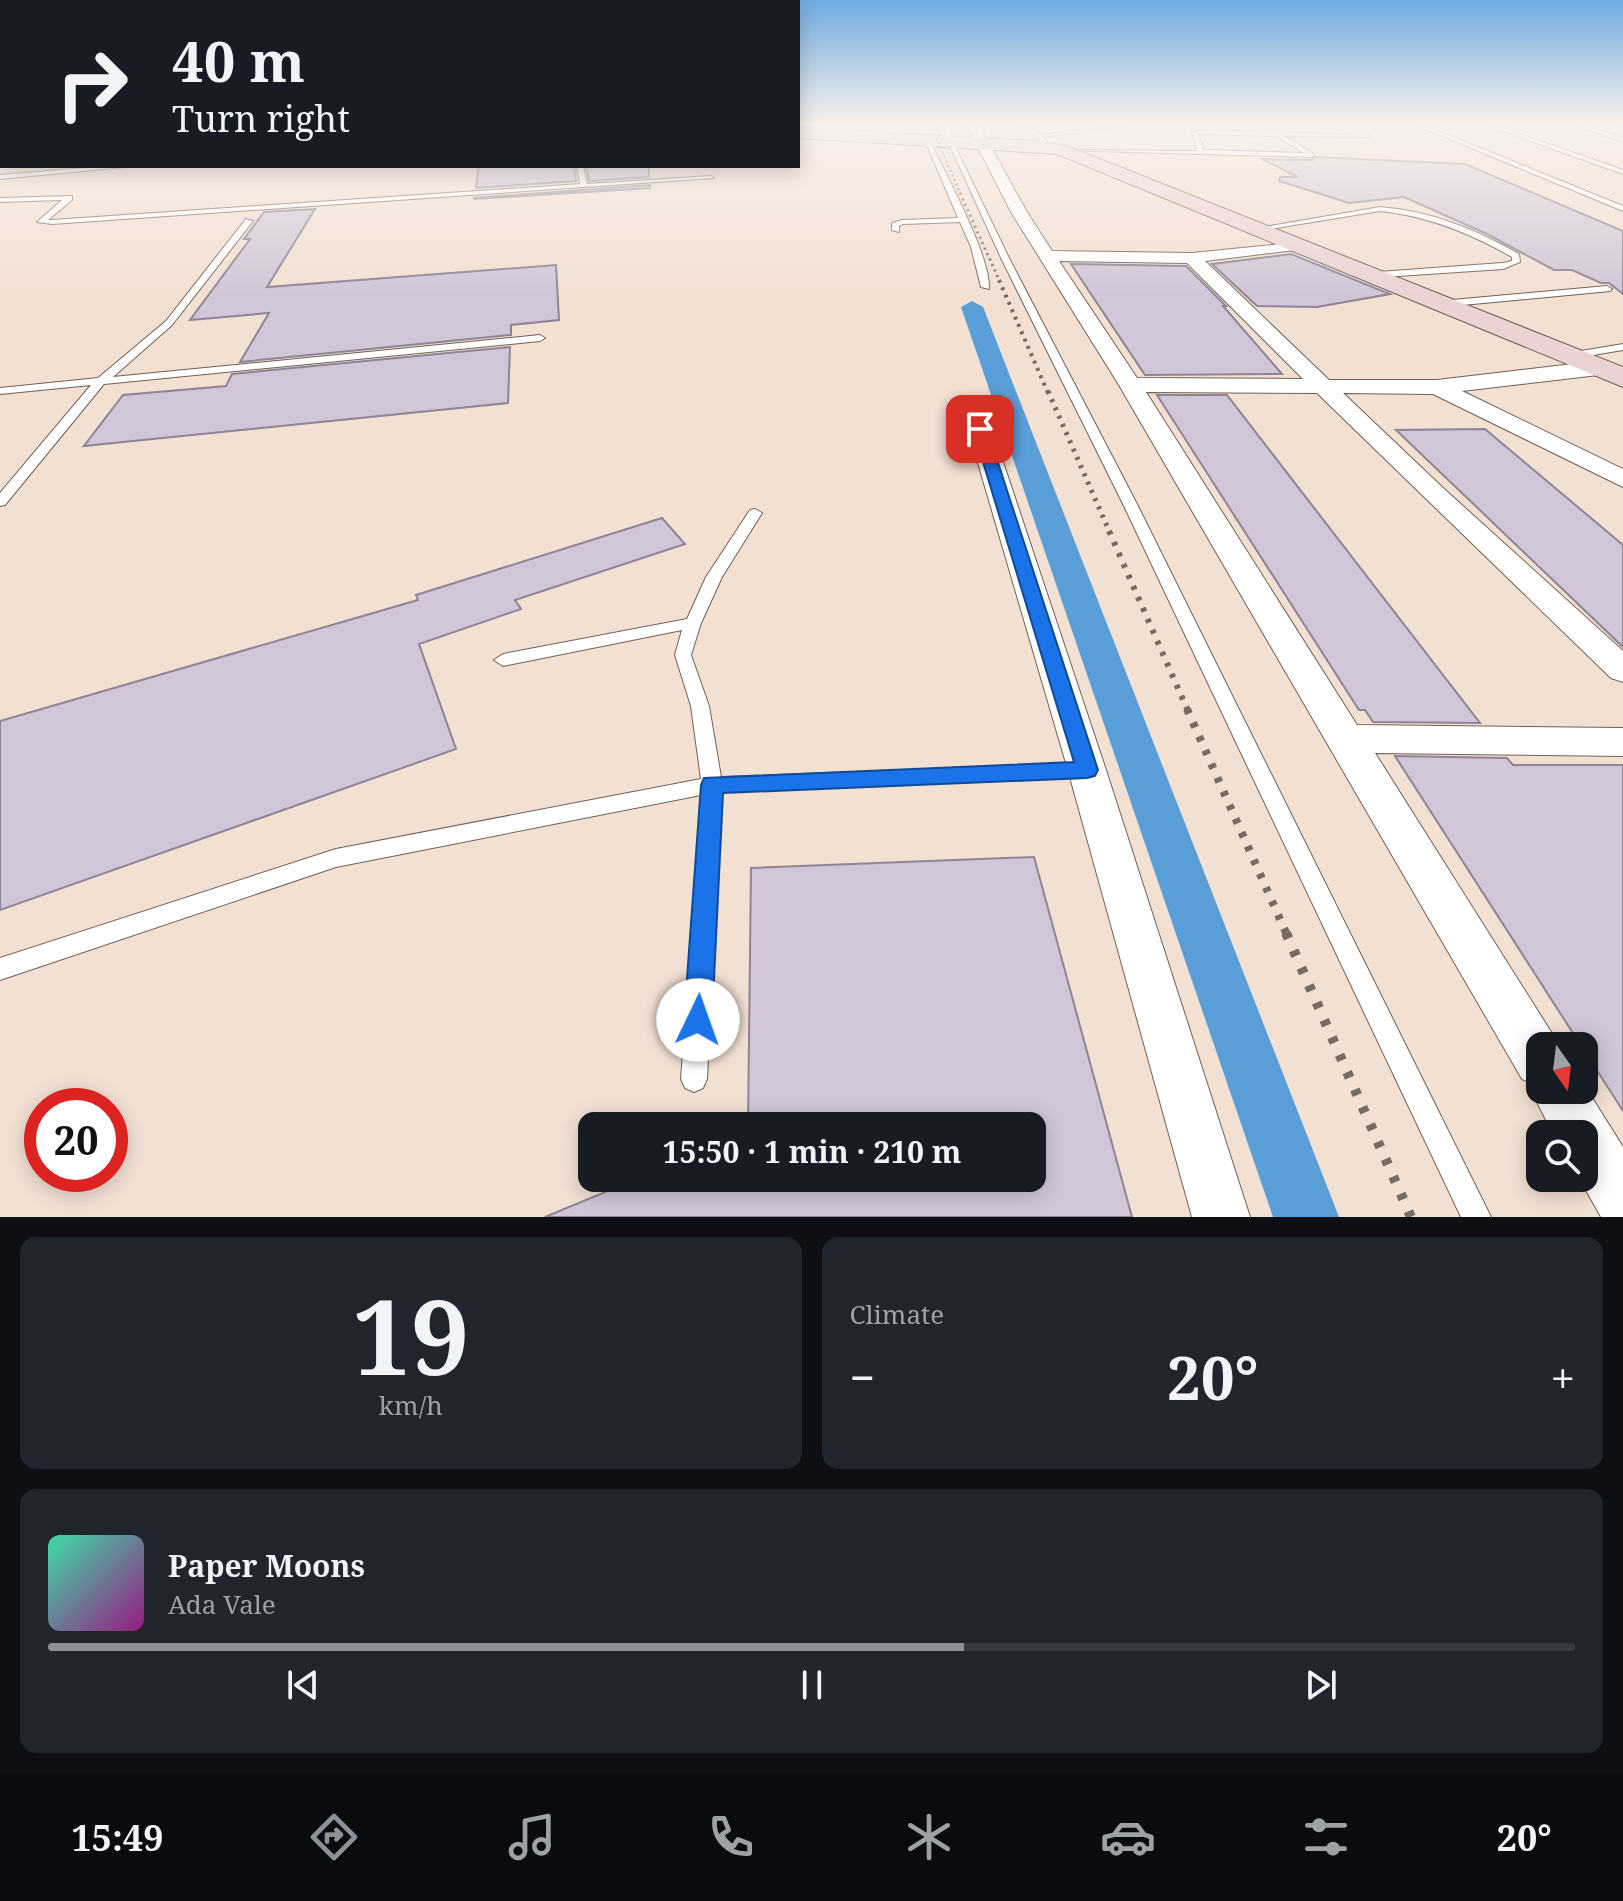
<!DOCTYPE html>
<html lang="en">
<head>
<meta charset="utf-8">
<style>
  body { margin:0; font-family:"Noto Serif",serif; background:#20242c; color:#f1f3f6; height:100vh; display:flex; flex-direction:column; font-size:30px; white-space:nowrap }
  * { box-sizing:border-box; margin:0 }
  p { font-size:26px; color:#9ea1a6 }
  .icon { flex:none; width:44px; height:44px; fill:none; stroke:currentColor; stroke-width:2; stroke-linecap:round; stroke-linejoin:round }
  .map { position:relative; height:1217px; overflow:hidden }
  .sheet { display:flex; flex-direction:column; gap:20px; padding:20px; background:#0d0f14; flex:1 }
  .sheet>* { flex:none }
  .top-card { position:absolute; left:0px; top:0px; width:800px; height:168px; box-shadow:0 4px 20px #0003; background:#171b24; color:#f1f3f6; overflow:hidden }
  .needle { width:52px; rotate:166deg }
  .fabs { position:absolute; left:1526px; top:1032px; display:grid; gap:16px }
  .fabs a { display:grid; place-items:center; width:72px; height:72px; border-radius:16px; background:#171b24; box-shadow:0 4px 20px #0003; font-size:40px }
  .speed { position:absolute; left:24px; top:1088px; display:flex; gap:16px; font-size:40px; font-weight:700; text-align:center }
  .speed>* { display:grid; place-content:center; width:104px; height:104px; border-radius:50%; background:#171b24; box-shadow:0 4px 20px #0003; line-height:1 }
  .speed .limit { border:12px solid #d22; background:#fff; color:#111 }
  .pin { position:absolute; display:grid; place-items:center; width:68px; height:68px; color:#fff; margin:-34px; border-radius:16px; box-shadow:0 4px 12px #0006 }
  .me { position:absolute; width:88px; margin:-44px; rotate:3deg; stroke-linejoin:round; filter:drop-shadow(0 0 6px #0008) }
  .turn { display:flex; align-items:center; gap:28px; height:168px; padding:0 40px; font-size:36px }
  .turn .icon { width:104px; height:104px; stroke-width:2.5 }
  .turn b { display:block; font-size:56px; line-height:68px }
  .big { font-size:60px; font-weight:700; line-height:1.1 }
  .sheet .card { flex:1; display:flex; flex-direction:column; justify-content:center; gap:12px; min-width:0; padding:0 28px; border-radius:16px; background:#20242c }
  .sheet .dial { align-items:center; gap:0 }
  .dial b { font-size:104px; line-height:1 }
  .song { display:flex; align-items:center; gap:24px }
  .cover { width:96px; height:96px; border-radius:12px; background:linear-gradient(135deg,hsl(160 70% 55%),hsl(310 70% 35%)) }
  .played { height:8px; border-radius:4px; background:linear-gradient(90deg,#8c9099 60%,#363941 60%) }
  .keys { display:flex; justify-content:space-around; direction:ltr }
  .heat { display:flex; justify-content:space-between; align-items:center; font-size:44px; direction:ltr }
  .sheet .tiles { flex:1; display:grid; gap:20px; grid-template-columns:1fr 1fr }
  .card:last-child { grid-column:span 2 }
  .trip { position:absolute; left:578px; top:1112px; width:468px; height:80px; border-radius:16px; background:#171b24; box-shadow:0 4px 20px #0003; font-weight:700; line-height:80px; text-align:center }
  .menu { display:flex; height:128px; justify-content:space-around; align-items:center; background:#090b0e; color:#9ea1a6 }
  .menu .icon { width:56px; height:56px }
  .menu .current { color:#8c9099 }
  .menu b { font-size:36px; color:#f1f3f6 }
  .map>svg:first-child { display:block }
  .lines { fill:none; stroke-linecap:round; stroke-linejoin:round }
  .canal { fill:#5a9ed7; fill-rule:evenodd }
  .building { fill:#d1c6d8; stroke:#8e8495; stroke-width:2 }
  .lane-casing { stroke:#706055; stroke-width:2 }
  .street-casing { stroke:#706055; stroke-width:2 }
  .secondary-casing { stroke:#706055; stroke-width:2 }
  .lane { fill:#fff; fill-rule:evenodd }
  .street { fill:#fff; fill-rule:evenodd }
  .secondary { fill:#ebd3d4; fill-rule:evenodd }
  .rail-far6 { stroke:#756b63; stroke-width:2; stroke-dasharray:2 3; stroke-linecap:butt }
  .rail-far5 { stroke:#756b63; stroke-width:3; stroke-dasharray:2 4; stroke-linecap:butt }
  .rail-far4 { stroke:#756b63; stroke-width:4; stroke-dasharray:3 5; stroke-linecap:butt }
  .rail-far3 { stroke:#756b63; stroke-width:5; stroke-dasharray:3 6; stroke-linecap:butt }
  .rail-far2 { stroke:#756b63; stroke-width:6; stroke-dasharray:4 8; stroke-linecap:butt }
  .rail-far1 { stroke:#756b63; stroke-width:8; stroke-dasharray:5 10; stroke-linecap:butt }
  .rail { stroke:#756b63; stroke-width:10; stroke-dasharray:6 13; stroke-linecap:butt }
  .route { fill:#1a73e8; stroke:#114b97; stroke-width:2 }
</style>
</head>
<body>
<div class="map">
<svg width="1623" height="1217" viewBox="0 0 1623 1217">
  <rect width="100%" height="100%" fill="#f2e0d3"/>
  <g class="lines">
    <path class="canal" d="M972 301 983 307 1339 1217H1273L961 307Z"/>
  </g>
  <g class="building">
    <path d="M1315 157 1465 164 1623 231V294L1609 283H1601L1572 270H1554L1487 234 1404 197 1349 203 1279 181 1280 177H1298L1262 159 1312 160Z"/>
    <path d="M479 166H574L576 181 476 188Z"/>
    <path d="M586 166H649V177L589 181Z"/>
    <path d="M650 185V188L474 199V198Z"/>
    <path d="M315 209 267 287 556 265 559 320 511 325V335L240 362 269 313 190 320 250 239H244L264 212Z"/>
    <path d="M1291 254 1390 294 1317 307 1257 306 1212 264Z"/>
    <path d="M1071 264 1186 266 1226 306H1223L1282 374 1145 375Z"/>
    <path d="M510 347 508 403 84 446 123 395 226 386 232 374Z"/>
    <path d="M1157 395H1227L1480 723 1373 722 1365 710H1359Z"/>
    <path d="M1485 429 1623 545V647L1396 430Z"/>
    <path d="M662 518 685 544 515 600 521 609 419 644 456 749 0 910V721L418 600 416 595Z"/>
    <path d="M1395 756 1507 758 1513 765H1623V1111Z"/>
    <path d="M1034 857 1132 1217H545L639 1178H1032V1126H748L751 868Z"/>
  </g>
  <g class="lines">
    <g class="lane-casing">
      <g id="lane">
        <path d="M1021 124H1028L1040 135 1139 124 1043 137 1047 141 1041 145 1038 143 1040 141Z"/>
        <path d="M1413 124H1421L1623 206V211Z"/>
        <path d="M1483 124H1492L1623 170V174Z"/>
        <path d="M1572 124H1581L1623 138V142Z"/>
        <path d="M1203 130 1368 135 1371 137 1284 136 1314 154 1312 157 1058 150 1197 151 1192 133ZM1198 134 1276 136 1304 153 1204 150Z"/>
        <path d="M924 138 929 139C945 173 991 256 989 289L981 287 971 247 960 222 903 224 899 226V232L892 230V223L902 220 958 218Z"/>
        <path d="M947 139 952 140 1009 258 1138 506 1491 1217H1461L1124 506 1001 258Z"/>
        <path d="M108 166H135L0 179V175Z"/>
        <path d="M577 166H583L587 184 711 176 714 178 52 224 37 222 62 200 0 202V198L72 196V200L48 220H52L580 184Z"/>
        <path d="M1380 207C1431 211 1475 229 1519 254L1520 262 1503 269 1368 278 1364 275 1365 273 1502 263 1512 261V257C1470 233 1428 216 1380 211L1257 231 1253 229Z"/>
        <path d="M246 219 253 221 172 325 113 377 540 335 545 338 540 341 104 384 5 505 0 506V493L91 385 0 394V388L98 378 166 321Z"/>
        <path d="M1607 286 1612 289 1610 291 1441 307 1436 304 1441 301Z"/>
        <path d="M1623 344V350L1569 359 1564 356 1569 353Z"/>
        <path d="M755 509 762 513 722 577 701 623 691 655 709 706 721 777 1087 763 1094 765 1097 770 1094 775 1087 777 722 792 707 1079 703 1088 694 1092 685 1088 681 1079 701 795 336 867 0 980V958L336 849 701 779 691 706 675 655 682 630 503 666 494 660 503 654 687 619 706 577 750 510Z"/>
      </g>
    </g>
    <g class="street-casing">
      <g id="street">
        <path d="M936 124H948L955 140 953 143H945Z"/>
        <path d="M966 124H978L1027 212 1052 251 1192 253 1301 242 1303 245 1301 248 1295 250 1205 261 1329 380H1437L1598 361 1609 368 1598 375 1462 391 1623 469V487L1433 394 1343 393 1442 487 1623 651V682L1611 678 1317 393 1146 392 1357 725 1623 728V756L1375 753 1558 1043 1559 1046H1540V1090H1584V1085L1623 1147V1217H1601L1579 1178H1584V1134H1553L1531 1090 1533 1084 1522 1079 1119 385 1011 212ZM1059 261 1187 263 1303 379 1137 378Z"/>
        <rect x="0" y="149" width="2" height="8"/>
        <path d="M980 422 989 424 992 429 1106 770 1250 1217H1192L1068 770 968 429 971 424Z"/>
      </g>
    </g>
    <g class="secondary-casing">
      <path id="secondary" d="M798 128 1037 141 1067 146 1623 367V387L1057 154 798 138Z"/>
    </g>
    <use href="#lane" class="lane"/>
    <use href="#street" class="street"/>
    <use href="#secondary" class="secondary"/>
    <path class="rail-far6" d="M930 124 961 195"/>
    <path class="rail-far5" d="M960 193 1000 282"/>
    <path class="rail-far4" d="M999 280 1048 393"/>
    <path class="rail-far3" d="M1048 391 1110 533"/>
    <path class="rail-far2" d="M1109 531 1188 711"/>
    <path class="rail-far1" d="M1187 709 1287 935"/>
    <path class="rail" d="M1286 933 1411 1217"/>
  </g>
  <linearGradient id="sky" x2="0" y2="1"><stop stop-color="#6fabe1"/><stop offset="0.42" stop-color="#f9f1eb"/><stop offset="1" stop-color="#f9f1eb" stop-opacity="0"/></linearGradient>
  <rect width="1623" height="295" fill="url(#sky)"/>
  <path class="route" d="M980 425 987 429 1098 770 1095 776 1087 778 723 793 712 1020 708 1030 698 1034 688 1030 684 1020 701 785 704 778 1074 762 973 429Z"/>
</svg>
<div class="fabs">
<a><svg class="needle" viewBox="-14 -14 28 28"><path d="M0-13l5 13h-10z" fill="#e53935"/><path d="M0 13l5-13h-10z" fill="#9ea1a6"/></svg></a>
<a><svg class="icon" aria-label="search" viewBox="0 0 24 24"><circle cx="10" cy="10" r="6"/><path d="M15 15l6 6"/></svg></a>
</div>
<div class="speed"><div class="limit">20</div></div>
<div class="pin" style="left:980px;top:429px;background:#d93025"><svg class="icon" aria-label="arrive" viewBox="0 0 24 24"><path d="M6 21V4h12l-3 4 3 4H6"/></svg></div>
<svg class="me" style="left:698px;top:1020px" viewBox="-20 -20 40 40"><circle r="19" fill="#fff"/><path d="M0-13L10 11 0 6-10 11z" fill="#1a73e8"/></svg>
<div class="trip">15:50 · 1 min · 210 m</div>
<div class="top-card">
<div class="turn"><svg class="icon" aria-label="right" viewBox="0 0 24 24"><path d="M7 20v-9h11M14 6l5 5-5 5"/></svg><div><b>40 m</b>Turn right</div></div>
</div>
</div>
<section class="sheet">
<div class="tiles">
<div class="card dial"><b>19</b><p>km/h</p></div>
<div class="card"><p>Climate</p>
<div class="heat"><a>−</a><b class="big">20°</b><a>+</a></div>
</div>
<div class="card">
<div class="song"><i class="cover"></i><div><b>Paper Moons</b><p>Ada Vale</p></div></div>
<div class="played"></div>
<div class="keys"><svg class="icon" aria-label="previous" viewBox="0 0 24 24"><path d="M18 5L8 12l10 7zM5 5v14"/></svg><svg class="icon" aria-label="pause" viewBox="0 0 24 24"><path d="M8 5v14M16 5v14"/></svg><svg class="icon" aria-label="next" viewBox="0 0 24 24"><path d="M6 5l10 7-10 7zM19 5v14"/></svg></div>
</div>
</div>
</section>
<nav class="menu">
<b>15:49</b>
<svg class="icon current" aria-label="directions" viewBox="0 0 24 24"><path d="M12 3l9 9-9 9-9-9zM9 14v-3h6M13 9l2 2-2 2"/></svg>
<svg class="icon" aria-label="music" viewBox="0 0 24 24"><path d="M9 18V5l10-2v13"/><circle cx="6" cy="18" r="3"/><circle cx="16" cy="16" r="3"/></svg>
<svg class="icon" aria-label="phone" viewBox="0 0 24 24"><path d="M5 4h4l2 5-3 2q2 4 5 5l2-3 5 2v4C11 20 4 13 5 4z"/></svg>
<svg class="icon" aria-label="climate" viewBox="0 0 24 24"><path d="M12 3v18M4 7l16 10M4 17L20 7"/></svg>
<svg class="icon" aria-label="car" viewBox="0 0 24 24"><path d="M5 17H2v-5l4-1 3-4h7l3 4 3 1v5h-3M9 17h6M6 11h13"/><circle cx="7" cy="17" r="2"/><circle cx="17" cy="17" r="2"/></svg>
<svg class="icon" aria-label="filters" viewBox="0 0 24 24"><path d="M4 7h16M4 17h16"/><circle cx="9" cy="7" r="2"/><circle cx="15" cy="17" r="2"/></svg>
<b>20°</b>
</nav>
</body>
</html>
